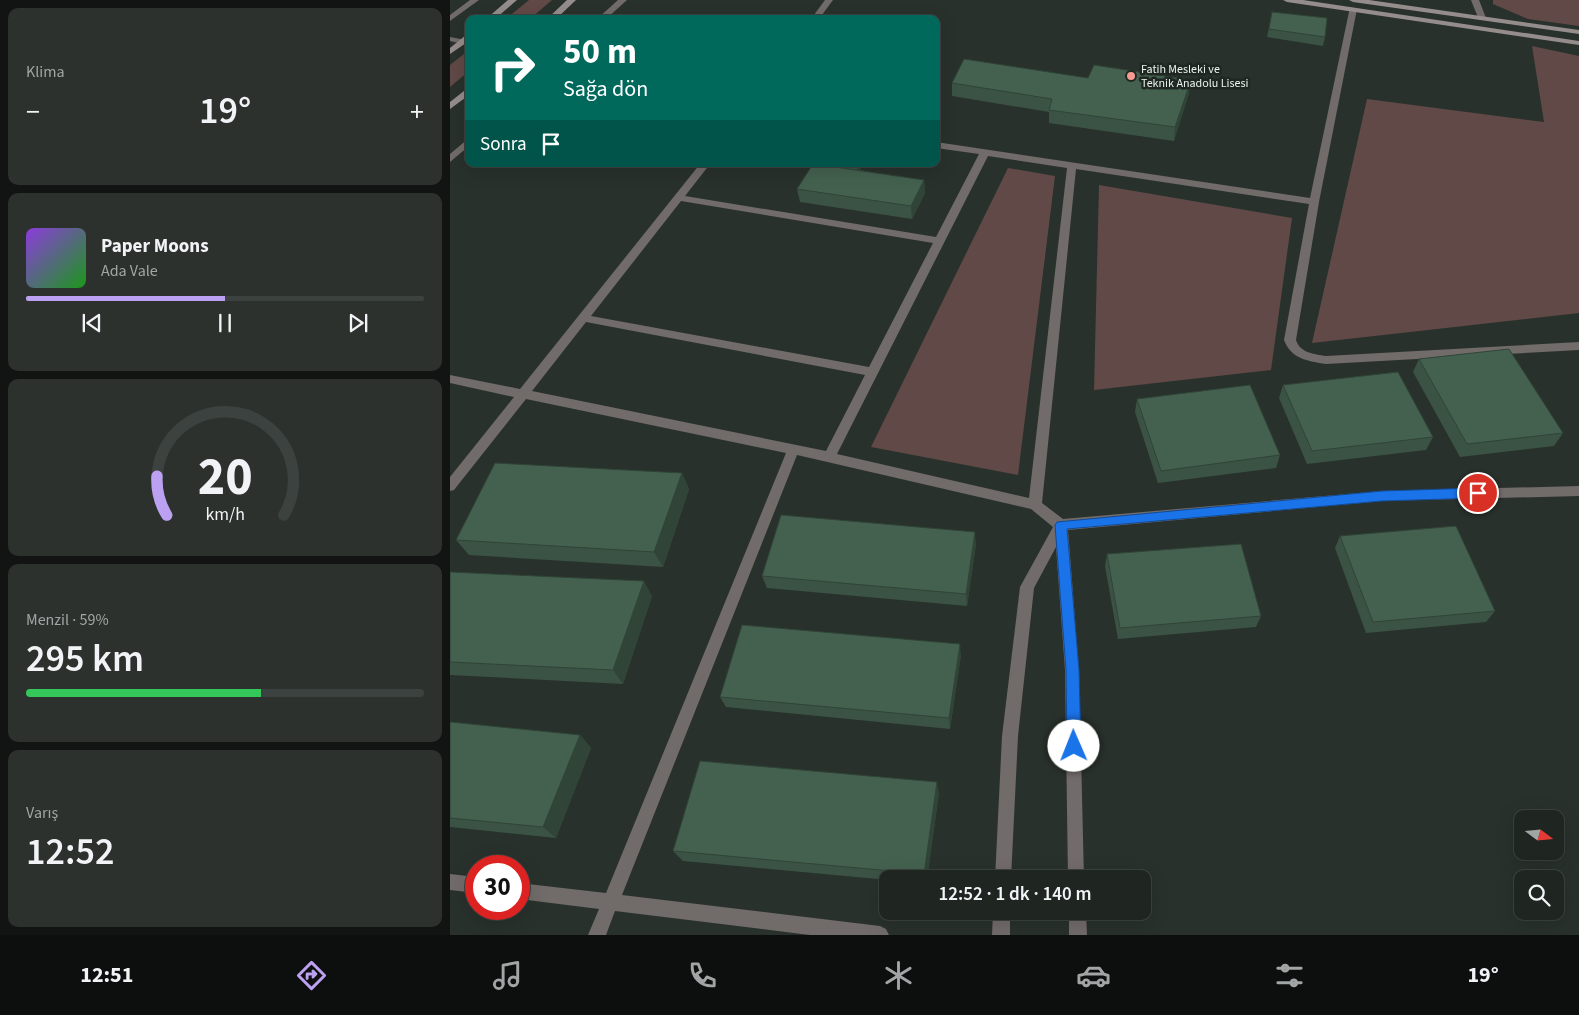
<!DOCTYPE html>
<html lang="tr">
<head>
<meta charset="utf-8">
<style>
  body { margin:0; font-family:"Source Sans 3",sans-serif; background:#2c312e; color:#f1f3f6; height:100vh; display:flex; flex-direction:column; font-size:19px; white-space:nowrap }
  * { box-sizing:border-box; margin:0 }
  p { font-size:16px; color:#a1a5a5 }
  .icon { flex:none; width:28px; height:28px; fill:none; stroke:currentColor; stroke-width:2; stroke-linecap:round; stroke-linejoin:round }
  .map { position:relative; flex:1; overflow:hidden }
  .panel { display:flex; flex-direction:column; gap:8px; padding:8px; background:#111412; width:450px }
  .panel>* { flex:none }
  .hud { position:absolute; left:15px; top:15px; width:475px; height:152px; border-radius:10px; box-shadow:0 5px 20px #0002,0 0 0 1px #3c423f; background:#00695c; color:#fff; overflow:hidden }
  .needle { width:32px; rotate:106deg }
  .tools { position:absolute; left:1064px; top:810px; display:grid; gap:10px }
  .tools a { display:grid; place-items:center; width:50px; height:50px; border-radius:10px; background:#1f2521; box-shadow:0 5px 20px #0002,0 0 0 1px #3c423f; font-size:25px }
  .speed { position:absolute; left:15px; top:855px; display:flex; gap:10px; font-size:25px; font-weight:700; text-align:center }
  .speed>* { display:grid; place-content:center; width:65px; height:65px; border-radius:50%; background:#1f2521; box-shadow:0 5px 20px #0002,0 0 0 1px #3c423f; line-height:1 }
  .speed .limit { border:8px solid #d22; background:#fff; color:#111 }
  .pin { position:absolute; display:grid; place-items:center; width:42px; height:42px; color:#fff; margin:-21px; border:2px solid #fff; border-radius:50%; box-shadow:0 1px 5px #0007 }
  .me { position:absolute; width:55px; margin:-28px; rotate:359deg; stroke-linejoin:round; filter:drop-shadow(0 0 4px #0008) }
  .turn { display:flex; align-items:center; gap:18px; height:105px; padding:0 15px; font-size:22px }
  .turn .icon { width:65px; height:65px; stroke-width:2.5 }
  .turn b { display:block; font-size:35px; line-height:42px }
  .then { display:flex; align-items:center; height:48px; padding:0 15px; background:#0003; gap:10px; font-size:19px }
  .big { font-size:38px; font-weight:600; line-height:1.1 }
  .panel .widget { flex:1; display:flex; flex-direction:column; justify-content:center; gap:8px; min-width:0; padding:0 18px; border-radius:10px; background:#2c312e }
  .panel .dial { align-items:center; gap:0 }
  .dial svg { height:130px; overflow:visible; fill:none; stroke:#3c423f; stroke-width:7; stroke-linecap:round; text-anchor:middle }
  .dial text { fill:#f1f3f6; stroke:none }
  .song { display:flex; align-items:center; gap:15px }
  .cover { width:60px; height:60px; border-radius:8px; background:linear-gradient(135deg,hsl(270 70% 55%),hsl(120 70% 35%)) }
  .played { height:5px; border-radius:2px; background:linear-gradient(90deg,#bca0f2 50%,#3c423f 50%) }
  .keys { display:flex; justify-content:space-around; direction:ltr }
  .heat { display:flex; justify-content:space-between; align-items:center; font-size:28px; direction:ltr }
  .charge { height:8px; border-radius:4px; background:linear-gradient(90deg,#34c759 59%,#3c423f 0) }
  .trip { position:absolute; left:429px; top:870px; width:272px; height:50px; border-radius:10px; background:#1f2521; box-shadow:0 5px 20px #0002,0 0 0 1px #3c423f; font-weight:600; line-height:50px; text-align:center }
  .menu { display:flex; height:80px; justify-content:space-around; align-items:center; background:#0c0f0d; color:#a1a5a5 }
  .menu .icon { width:35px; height:35px }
  .menu .selected { color:#bca0f2 }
  .menu b { font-size:22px; color:#f1f3f6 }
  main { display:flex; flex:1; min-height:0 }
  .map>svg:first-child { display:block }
  .green { fill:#604946 }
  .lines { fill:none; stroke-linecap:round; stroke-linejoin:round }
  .lane { fill:#716b6a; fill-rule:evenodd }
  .street { fill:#716b6a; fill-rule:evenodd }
  .secondary { fill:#958d8b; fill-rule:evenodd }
  .wall { fill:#3a5344 }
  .shaded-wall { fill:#304437 }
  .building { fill:#44614f; stroke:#304437 }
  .route { fill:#1a73e8; stroke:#114b97 }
  .poi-dot { fill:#f59c92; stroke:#1f2722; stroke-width:2 }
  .labels { text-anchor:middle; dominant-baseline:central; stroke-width:5; stroke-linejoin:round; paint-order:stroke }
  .far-poi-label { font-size:12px; fill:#ecf2ee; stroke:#1f2722; text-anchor:start }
</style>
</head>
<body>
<main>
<section class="panel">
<div class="widget"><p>Klima</p>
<div class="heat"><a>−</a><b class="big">19°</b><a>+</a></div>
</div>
<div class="widget">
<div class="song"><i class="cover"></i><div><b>Paper Moons</b><p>Ada Vale</p></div></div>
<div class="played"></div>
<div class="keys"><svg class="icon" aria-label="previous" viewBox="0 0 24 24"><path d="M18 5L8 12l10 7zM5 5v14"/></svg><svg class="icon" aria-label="pause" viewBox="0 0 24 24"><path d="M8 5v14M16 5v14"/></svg><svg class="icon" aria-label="next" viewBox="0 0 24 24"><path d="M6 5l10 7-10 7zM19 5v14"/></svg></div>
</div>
<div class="widget dial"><svg viewBox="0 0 100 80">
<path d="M14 69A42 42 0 1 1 86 69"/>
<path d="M14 69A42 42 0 0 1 8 45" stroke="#bca0f2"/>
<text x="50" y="56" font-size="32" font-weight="700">20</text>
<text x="50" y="72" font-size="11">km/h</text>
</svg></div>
<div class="widget"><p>Menzil · 59%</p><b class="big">295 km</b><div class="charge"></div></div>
<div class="widget"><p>Varış</p><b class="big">12:52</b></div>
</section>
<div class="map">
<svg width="1129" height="935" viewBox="0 0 1129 935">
  <rect width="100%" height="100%" fill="#29312c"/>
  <g class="green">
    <path d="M79 0H102L80 19H56Z"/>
    <path d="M1043 0H1129V26L1078 19 1043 4Z"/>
    <path d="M1082 46 1129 56V313L862 343 917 99 1094 122Z"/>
    <path d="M19 50V71L0 87V65Z"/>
    <path d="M558 168 605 176 568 475 421 447Z"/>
    <path d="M649 185 842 218 821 370 644 390Z"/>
  </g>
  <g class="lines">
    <path class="lane" d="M1021 0H1029L1036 18 1035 20H1029Z"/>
    <g class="street">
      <path d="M20 0H29L0 21V15Z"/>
      <path d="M168 0H177L156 19H147Z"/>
      <path d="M375 0H383L369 19H361Z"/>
      <path d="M900 7 907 9 869 202 846 340C850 353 864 354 876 356L1129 342V350L876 364C858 361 841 359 834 340L859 204 626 169 592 503 613 519 932 491 1129 486V496L932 501 618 530 629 670 634 879H618L615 670 606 547 584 588 568 736 561 879H545L552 736 570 587 603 527 581 509 347 455 172 895 430 926 436 929 439 935H360L165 911 156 935H138L149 909 69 899V883L156 893 336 453 76 399 4 490 0 491V477L64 397 0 383V375L70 389 250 164H260L235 196 486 237 529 154 486 148V142L860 198ZM538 156 617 168 579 498 387 454ZM231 201 483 243 419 367 141 316ZM136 322 415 375 376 451 82 391Z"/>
      <path d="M0 37 16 40 17 42 13 44 0 41Z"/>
      <path d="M19 138V146L0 162V154Z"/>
      <path d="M0 874 26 877V893L0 890Z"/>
      <path d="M543 911H560V935H542Z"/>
      <path d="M619 911H636L637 935H619Z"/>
    </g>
    <g class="secondary">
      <path d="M58 0H67L45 19H36Z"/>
      <path d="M117 0H126L106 19H97Z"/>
      <path d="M833 0H853L1129 41V45L837 2Z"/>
      <path d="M899 0H919L1129 30V34L903 2Z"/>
      <path d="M16 35H19V41L0 54V48Z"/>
      <path d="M19 87V95L0 109V102Z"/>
    </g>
  </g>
  <g class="wall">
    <path d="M822 12 875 37 873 46 817 37Z"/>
    <path d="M502 83 739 93 724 141 599 123V112L502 96Z"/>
    <path d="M354 164H414L409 170 474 180 475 193 462 219 350 202 347 189 362 165Z"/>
    <path d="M969 359 1113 433 1104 446 1010 457 963 372Z"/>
    <path d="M833 385 983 437 976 450 857 464 829 398Z"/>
    <path d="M687 399 830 455 826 468 708 483 685 412Z"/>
    <path d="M232 473 239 489 213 567 19 555 6 540Z"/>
    <path d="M890 536 1045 611 1036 622 916 633 885 548Z"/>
    <path d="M526 544 517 606 317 588 312 576Z"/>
    <path d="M657 554 811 616 806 627 668 639 655 566Z"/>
    <path d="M0 572 202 596 173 684 0 675Z"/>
    <path d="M511 655 500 729 276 707 270 697Z"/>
    <path d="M0 722 130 735 141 748 106 838 0 827Z"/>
    <path d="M489 793 477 879H438V880L233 861 223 851Z"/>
  </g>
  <g class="shaded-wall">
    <path d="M741 80 739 93 724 141 725 127Z"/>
    <path d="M406 164H414L408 173Z"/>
    <path d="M474 180 475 193 462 219 461 206Z"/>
    <path d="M232 473 239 489 213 567 204 552Z"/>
    <path d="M525 532 526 544 517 606 516 594Z"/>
    <path d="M194 581 202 596 173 684 163 670Z"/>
    <path d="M510 644 511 655 500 729 499 718Z"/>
    <path d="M130 735 141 748 106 838 93 827Z"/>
    <path d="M487 782 489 793 477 879H475L474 874Z"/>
  </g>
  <g class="building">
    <path d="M822 12 877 18 875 37 819 29Z"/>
    <path d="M514 59 638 78 644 65 741 80 725 127 599 110 602 99 502 83Z"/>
    <path d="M363 164H364L474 180 461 206 347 189Z"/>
    <path d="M1059 349 1113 433 1017 444 969 359Z"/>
    <path d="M948 372 983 437 862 451 833 385Z"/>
    <path d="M800 385 830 455 711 471 687 399Z"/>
    <path d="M45 463 232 473 204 552 6 540Z"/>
    <path d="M331 515 525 532 516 594 312 576Z"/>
    <path d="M1006 526 1045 611 923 622 890 536Z"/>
    <path d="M791 544 811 616 670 628 657 554Z"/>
    <path d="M0 572 194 581 163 670 0 662Z"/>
    <path d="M292 625 510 644 499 718 270 697Z"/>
    <path d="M0 722 130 735 93 827 0 818Z"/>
    <path d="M250 761 487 782 474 874 223 851Z"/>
  </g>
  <path class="route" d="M1028 488 1034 493 1028 498 932 501 617 529 629 670 631 746 629 751 624 753 619 751 617 746 616 670 605 525 607 522 932 491Z"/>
  <circle class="poi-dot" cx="681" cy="76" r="5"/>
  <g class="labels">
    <g class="far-poi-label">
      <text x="691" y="69">Fatih Mesleki ve<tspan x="691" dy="14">Teknik Anadolu Lisesi</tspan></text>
    </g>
  </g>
</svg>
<div class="tools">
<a><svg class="needle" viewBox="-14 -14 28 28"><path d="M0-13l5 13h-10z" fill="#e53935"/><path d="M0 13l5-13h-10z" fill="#a1a5a5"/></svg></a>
<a><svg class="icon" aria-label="search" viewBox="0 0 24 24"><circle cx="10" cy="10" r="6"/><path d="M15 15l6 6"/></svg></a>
</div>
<div class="speed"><div class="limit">30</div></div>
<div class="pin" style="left:1028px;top:493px;background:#d93025"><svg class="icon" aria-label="arrive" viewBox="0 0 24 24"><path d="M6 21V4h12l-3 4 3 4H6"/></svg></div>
<svg class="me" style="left:624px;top:746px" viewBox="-20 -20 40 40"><circle r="19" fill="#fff"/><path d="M0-13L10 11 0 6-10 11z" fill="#1a73e8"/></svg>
<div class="trip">12:52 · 1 dk · 140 m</div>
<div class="hud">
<div class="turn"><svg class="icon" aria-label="right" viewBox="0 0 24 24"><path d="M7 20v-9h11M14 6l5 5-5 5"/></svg><div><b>50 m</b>Sağa dön</div></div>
<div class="then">Sonra<svg class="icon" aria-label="arrive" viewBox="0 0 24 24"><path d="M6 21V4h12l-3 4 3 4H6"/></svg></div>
</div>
</div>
</main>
<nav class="menu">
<b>12:51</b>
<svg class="icon selected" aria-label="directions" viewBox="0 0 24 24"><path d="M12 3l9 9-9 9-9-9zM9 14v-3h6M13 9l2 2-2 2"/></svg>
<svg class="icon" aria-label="music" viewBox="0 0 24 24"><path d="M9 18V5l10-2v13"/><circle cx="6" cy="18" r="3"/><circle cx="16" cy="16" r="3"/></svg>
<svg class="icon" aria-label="phone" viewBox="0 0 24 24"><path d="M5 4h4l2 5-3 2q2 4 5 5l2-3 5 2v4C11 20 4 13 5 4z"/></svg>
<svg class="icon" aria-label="climate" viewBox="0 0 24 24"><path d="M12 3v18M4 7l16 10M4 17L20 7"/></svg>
<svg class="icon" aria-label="car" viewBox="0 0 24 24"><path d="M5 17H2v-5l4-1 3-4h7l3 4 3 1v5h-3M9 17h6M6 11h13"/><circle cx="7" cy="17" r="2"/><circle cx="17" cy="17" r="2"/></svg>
<svg class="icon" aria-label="filters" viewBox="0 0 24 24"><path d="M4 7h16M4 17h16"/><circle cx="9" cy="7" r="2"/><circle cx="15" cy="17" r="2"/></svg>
<b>19°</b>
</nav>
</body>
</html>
